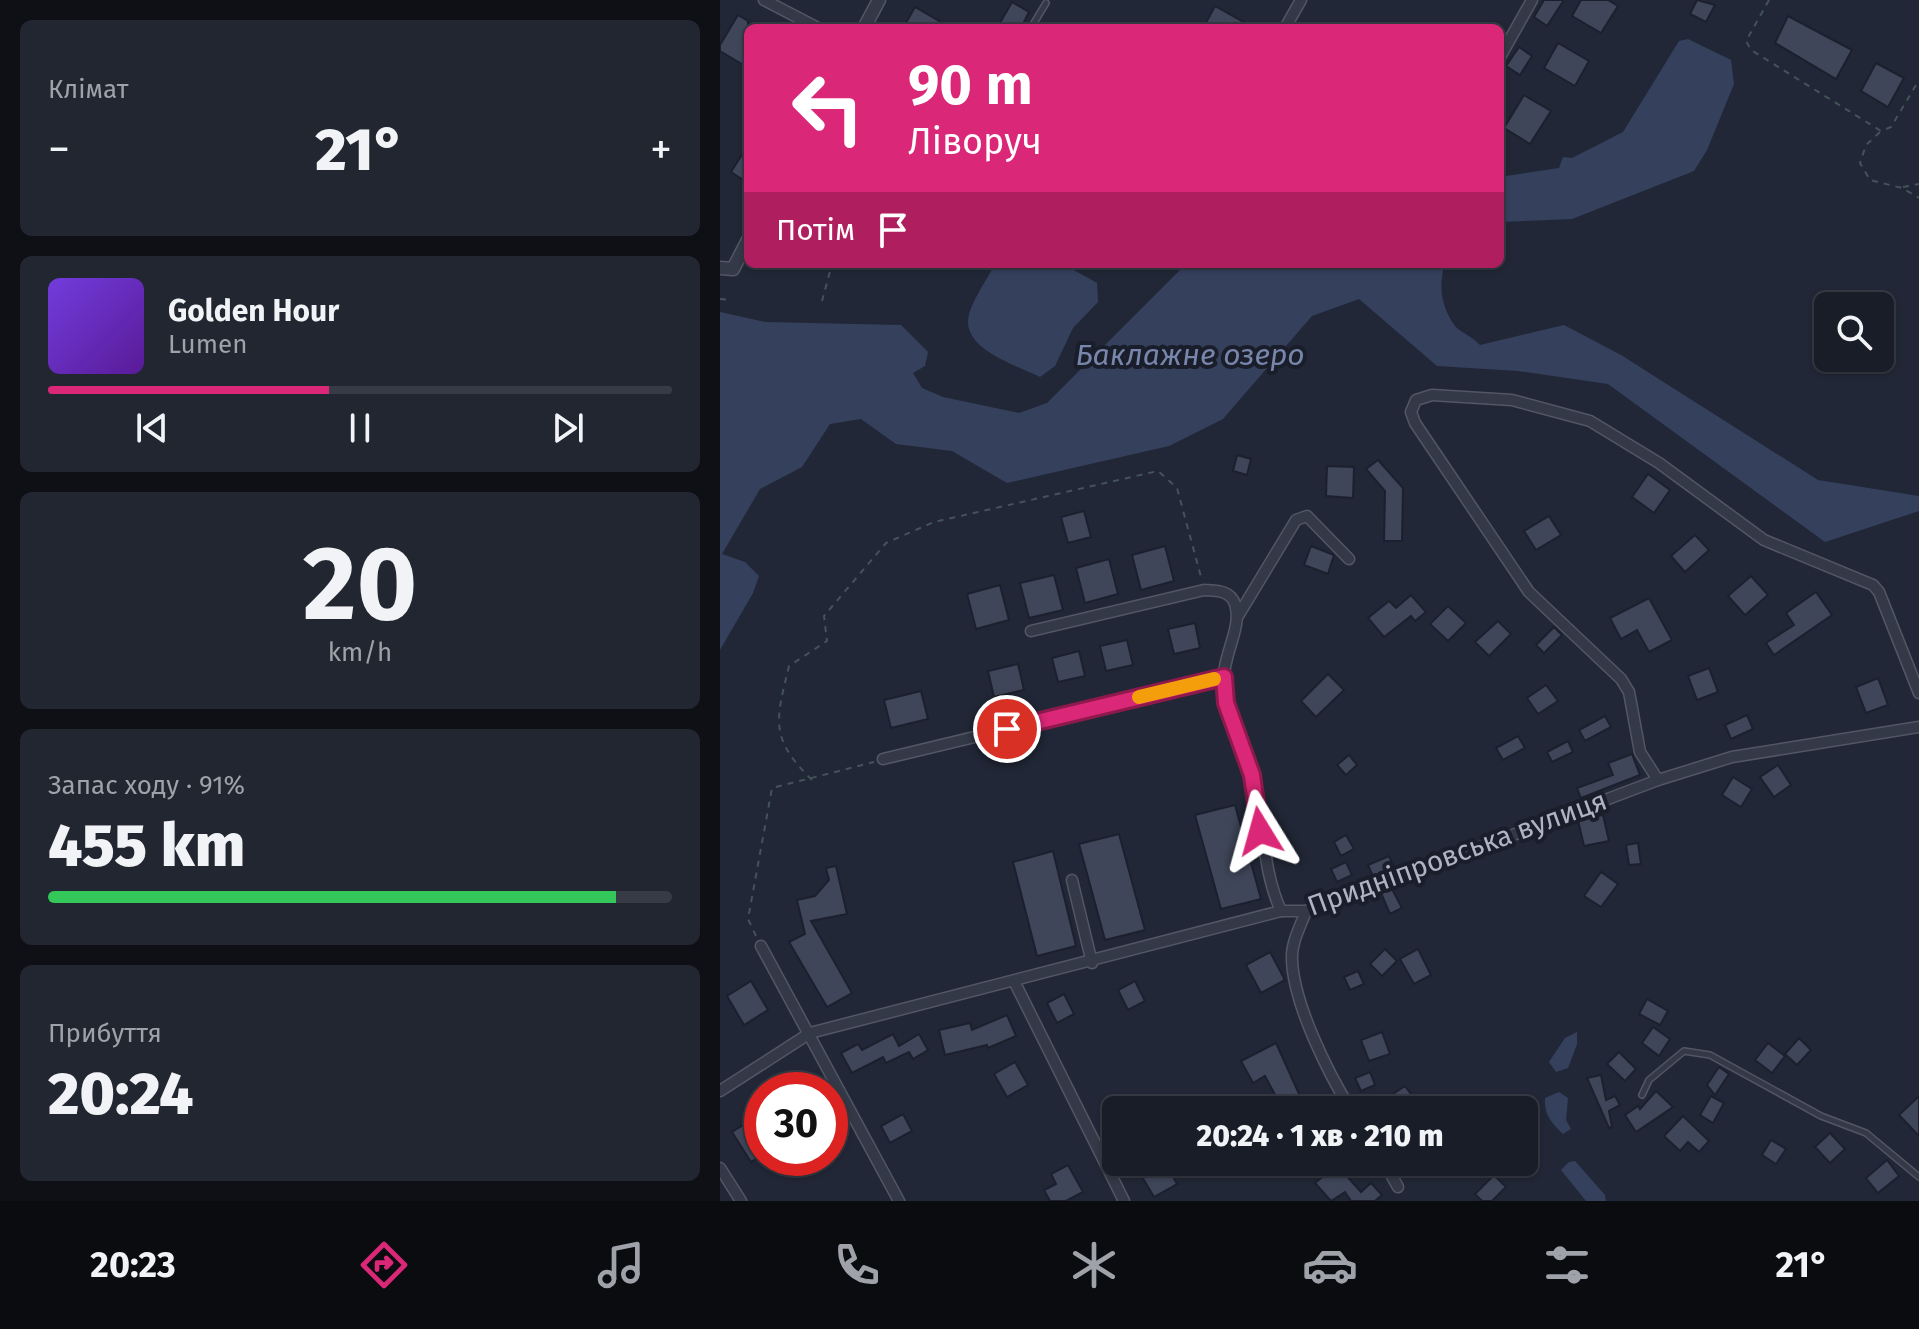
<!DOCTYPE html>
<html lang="uk">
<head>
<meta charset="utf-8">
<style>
  body { margin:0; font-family:"Fira Sans",sans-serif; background:#222630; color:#f1f3f6; height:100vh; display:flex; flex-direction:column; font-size:30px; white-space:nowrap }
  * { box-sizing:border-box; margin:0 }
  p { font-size:26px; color:#9fa2a8 }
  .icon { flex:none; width:44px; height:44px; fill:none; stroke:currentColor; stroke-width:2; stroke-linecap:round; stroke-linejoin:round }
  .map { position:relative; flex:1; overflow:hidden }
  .side { display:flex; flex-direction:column; gap:20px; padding:20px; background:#0e1016; width:720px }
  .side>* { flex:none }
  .banner { position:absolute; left:24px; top:24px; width:760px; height:244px; border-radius:12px; box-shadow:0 2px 6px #0004,0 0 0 2px #373b45; background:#db2777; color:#fff; overflow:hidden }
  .buttons { position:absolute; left:1094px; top:292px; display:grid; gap:16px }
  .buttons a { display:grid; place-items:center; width:80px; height:80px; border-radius:12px; background:#191d28; box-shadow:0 2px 6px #0004,0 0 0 2px #373b45; font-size:40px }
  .speed { position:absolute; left:24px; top:1072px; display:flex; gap:16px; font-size:40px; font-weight:700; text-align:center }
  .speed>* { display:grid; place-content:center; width:104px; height:104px; border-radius:50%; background:#191d28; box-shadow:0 2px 6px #0004,0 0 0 2px #373b45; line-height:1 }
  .speed .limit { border:12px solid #d22; background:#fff; color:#111 }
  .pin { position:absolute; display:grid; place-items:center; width:68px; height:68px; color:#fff; margin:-34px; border:4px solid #fff; border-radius:50%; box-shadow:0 2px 8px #0007 }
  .me { position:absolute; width:88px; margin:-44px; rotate:352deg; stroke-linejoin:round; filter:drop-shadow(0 0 6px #0008) }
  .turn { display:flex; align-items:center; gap:28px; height:168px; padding:0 32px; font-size:36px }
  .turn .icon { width:104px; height:104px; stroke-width:2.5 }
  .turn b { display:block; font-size:56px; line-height:68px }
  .then { display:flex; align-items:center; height:76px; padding:0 32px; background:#0003; gap:16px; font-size:30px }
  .big { font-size:60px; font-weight:800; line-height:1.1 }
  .side .widget { flex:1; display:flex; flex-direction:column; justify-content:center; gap:12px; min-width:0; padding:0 28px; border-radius:12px; background:#222630 }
  .side .dial { align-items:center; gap:0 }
  .dial b { font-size:104px; line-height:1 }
  .song { display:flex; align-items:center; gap:24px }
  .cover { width:96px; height:96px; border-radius:12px; background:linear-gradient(135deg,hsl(260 70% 55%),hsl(270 70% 35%)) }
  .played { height:8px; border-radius:4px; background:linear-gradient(90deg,#db2777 45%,#373b45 45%) }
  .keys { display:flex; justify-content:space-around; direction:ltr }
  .heat { display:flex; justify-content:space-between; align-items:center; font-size:44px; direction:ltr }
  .charge { height:12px; border-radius:6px; background:linear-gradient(90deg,#34c759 91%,#373b45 0) }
  .trip { position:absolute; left:382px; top:1096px; width:436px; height:80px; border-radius:12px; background:#191d28; box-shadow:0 2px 6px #0004,0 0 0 2px #373b45; font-weight:800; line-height:80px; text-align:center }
  .tab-bar { display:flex; height:128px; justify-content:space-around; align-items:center; background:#0a0c10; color:#9fa2a8 }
  .tab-bar .icon { width:56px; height:56px }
  .tab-bar .current { color:#db2777 }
  .tab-bar b { font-size:36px; color:#f1f3f6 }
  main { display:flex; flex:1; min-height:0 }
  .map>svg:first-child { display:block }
  .water { fill:#35405d }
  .building { fill:#3f4659; stroke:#1c202e; stroke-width:2 }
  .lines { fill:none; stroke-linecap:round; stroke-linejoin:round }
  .service-casing { stroke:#525665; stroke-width:8 }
  .minor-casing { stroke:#525665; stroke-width:13 }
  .tertiary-casing { stroke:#525665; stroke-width:15 }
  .path { stroke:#445359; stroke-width:2; stroke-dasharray:6 6; stroke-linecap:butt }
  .service { stroke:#343947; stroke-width:5 }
  .minor { stroke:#343947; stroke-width:10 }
  .tertiary { stroke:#343947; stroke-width:12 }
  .route-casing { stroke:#8e194d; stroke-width:20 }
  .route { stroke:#db2777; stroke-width:14 }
  .slow { stroke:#f59e0b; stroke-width:14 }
  .labels { text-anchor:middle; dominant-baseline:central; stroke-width:8; stroke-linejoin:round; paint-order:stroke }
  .street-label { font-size:28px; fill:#afb3c4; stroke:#1a1e2b }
  .water-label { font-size:30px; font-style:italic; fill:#7886ab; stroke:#1a1e2b }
</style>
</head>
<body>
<main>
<section class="side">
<div class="widget"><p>Клімат</p>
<div class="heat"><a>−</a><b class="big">21°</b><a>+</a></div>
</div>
<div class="widget">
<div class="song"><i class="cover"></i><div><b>Golden Hour</b><p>Lumen</p></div></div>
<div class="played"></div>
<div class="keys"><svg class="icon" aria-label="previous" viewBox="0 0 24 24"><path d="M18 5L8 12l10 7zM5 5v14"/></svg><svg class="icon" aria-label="pause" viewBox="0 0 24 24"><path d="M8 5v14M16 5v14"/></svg><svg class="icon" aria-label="next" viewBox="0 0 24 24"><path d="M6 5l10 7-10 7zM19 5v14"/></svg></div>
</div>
<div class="widget dial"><b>20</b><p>km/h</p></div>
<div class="widget"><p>Запас ходу · 91%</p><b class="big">455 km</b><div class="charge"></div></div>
<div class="widget"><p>Прибуття</p><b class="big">20:24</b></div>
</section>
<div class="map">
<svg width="1199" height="1201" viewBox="0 0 1199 1201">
  <rect width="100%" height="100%" fill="#212736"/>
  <g class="water">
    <path d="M968 39 1011 60 1014 84 987 150 974 171 852 219 780 222V177L839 168 843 157 852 158 903 132 959 41Z"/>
    <path d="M275 264H343L377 283 378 302 353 328 335 366 320 377C298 366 247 351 248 321 249 304 267 280 275 264Z"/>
    <path d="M466 264H725C718 285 721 307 735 326 740 332 753 337 760 345L844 325 901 355 1098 480 1199 496V511L1105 542 888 384 798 371 717 366 639 299 592 316 503 419 449 446 287 483 232 451 176 444 141 419 110 424 82 467 40 489 2 554 25 562 39 576 33 593 0 650V312L45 322 181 325 208 352 205 366 193 373 202 388 223 397 299 413 327 403Z"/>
    <path d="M857 1032V1044L848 1068 836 1072 829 1062 845 1038Z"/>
    <path d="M839 1092 848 1098 846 1120 851 1129 843 1134C832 1123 824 1115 825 1098Z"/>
    <path d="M855 1161 885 1195 886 1201H866L841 1170 849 1162Z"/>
  </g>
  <g class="building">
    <path d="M824 0H844L827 26 814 17Z"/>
    <path d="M861 0H888L898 6 881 33 852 16Z"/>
    <path d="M977 0 995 5 986 22 970 14Z"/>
    <path d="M292 2 309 12 301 28H277Z"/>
    <path d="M495 6 534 28H483Z"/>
    <path d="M195 7 231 28H183Z"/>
    <path d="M18 15 28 21V61L25 66 0 51V45Z"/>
    <path d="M1068 16 1132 50 1116 79 1055 43Z"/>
    <path d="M838 43 869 61 855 86 824 68Z"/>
    <path d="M799 47 812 56 800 75 786 66Z"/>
    <path d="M1156 63 1184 78 1168 107 1141 91Z"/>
    <path d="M804 95 831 111 810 144 784 128Z"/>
    <path d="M28 145V183L11 172Z"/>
    <path d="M517 455 531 459 527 475 513 471Z"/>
    <path d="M658 460 683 488 682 541H664L665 491 646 469Z"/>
    <path d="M607 466 634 467 633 498 606 496Z"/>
    <path d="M928 474 950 490 934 513 912 497Z"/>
    <path d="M364 511 371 537 348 543 341 517Z"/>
    <path d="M829 516 841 535 816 550 804 531Z"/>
    <path d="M975 535 989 550 965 572 951 556Z"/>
    <path d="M445 546 454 581 421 590 412 555Z"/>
    <path d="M591 546 614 555 608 574 584 565Z"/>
    <path d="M389 559 398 594 365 603 356 568Z"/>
    <path d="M334 575 343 610 309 618 300 583Z"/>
    <path d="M1031 576 1048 595 1025 615 1008 596Z"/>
    <path d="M280 585 289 620 256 629 247 594Z"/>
    <path d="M1096 592 1112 615 1054 655 1046 643 1074 625 1066 613Z"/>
    <path d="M691 595 706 612 695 621 691 616 664 637 648 618 669 601 676 608Z"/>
    <path d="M929 598 952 640 929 652 917 630 901 639 890 618Z"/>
    <path d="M728 606 746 623 728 641 710 624Z"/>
    <path d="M778 621 791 634 769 656 755 642Z"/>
    <path d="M475 623 480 648 454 654 448 629Z"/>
    <path d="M834 627 842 635 824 653 816 645Z"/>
    <path d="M407 640 413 665 386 671 380 646Z"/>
    <path d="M359 651 365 676 338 682 332 658Z"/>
    <path d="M298 664 304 690 274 697 268 671Z"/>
    <path d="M989 668 998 692 977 700 968 676Z"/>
    <path d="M608 674 624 690 596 717 581 701Z"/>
    <path d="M1158 678 1168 705 1146 713 1136 687Z"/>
    <path d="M826 685 838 701 818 714 807 698Z"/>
    <path d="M201 691 208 719 171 728 164 700Z"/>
    <path d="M1027 715 1033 729 1011 739 1005 725Z"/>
    <path d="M885 716 891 727 865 741 859 730Z"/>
    <path d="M798 736 805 748 783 760 776 748Z"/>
    <path d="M848 741 853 752 832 762 827 752Z"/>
    <path d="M912 754 920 775 861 798 857 788 893 775 888 763Z"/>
    <path d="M629 755 637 765 626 775 617 765Z"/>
    <path d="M1058 765 1071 785 1054 797 1040 777Z"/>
    <path d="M1013 777 1032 789 1021 807 1002 795Z"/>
    <path d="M515 805 541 899 501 909 475 815Z"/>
    <path d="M883 815 889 841 864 846 858 820Z"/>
    <path d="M399 834 425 930 385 940 359 844Z"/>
    <path d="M626 835 634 849 621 856 614 842Z"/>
    <path d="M918 843 921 864 909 865 906 845Z"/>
    <path d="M333 851 356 946 317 956 293 862Z"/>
    <path d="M669 856 675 871 654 879 648 865Z"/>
    <path d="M626 862 632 875 617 882 611 869Z"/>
    <path d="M116 866 127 914 91 921 132 993 107 1007 69 942 85 934 77 900 95 896 109 880 106 868Z"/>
    <path d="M881 872 898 884 881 907 864 896Z"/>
    <path d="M672 889 682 908 670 914 661 893Z"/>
    <path d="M665 949 677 961 662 976 650 964Z"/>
    <path d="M698 949 711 975 694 984 680 959Z"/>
    <path d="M550 952 565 980 541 993 526 965Z"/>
    <path d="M638 971 644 984 630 990 624 977Z"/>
    <path d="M31 981 48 1010 24 1025 7 996Z"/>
    <path d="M415 981 425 1001 408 1010 398 990Z"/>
    <path d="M344 994 354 1014 337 1023 327 1003Z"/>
    <path d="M927 999 948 1011 940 1025 919 1014Z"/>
    <path d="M287 1015 296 1036 268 1048 267 1045 225 1055 219 1030 250 1023 252 1030Z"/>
    <path d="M933 1027 950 1039 939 1056 922 1043Z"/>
    <path d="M662 1032 670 1054 649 1061 641 1040Z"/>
    <path d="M173 1034 179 1046 199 1034 208 1050 193 1059 189 1052 166 1063 163 1057 132 1073 121 1053 138 1044 142 1050Z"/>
    <path d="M1079 1038 1091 1050 1077 1065 1065 1054Z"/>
    <path d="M556 1043 580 1096 561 1106 545 1076 533 1083 521 1061Z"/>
    <path d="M1048 1043 1065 1056 1052 1073 1035 1060Z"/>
    <path d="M899 1052 916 1069 905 1081 887 1064Z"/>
    <path d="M295 1062 308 1085 287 1097 274 1074Z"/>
    <path d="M999 1067 1009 1074 995 1095 987 1085Z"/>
    <path d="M650 1072 655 1085 641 1091 635 1078Z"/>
    <path d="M881 1075 886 1100 895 1096 900 1105 889 1111 892 1127 889 1128 867 1078Z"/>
    <path d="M685 1086 696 1101 683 1110H675L667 1098Z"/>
    <path d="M936 1091 953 1107 916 1132 905 1115 918 1106 920 1109Z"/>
    <path d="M991 1096 1004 1103 993 1123 980 1115Z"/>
    <path d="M1199 1096V1136L1179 1115Z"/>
    <path d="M183 1114 192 1131 170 1143 161 1126Z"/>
    <path d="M963 1116 989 1141 979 1152 968 1142 960 1151 944 1136Z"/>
    <path d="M33 1119 42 1133V1155L31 1162 12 1132Z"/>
    <path d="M1110 1133 1125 1149 1110 1163 1095 1147Z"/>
    <path d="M1051 1140 1066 1149 1056 1164 1042 1155Z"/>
    <path d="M1167 1160 1179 1176 1158 1193 1146 1178Z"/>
    <path d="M433 1162H445L457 1184 434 1197 418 1170Z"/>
    <path d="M348 1165 363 1192 346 1201H330L324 1190 336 1184 331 1174Z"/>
    <path d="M617 1165 641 1192 651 1183 662 1195 655 1201H631L625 1192 611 1201 595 1183Z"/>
    <path d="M774 1175 786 1187 772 1201H762L755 1194Z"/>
  </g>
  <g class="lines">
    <g class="service-casing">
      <g id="service">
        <path d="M311 28 326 3"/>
        <path d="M922 1095 929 1080 964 1051 990 1055 1101 1116 1146 1133 1199 1177"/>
      </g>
    </g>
    <g class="minor-casing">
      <g id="minor">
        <path d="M44 0 98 28"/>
        <path d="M565 28 581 0"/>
        <path d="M780 57 812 0"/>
        <path d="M518 616 576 520 587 516 629 559"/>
        <path d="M311 631 484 590C497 591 510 590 515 604 523 627 502 656 504 681 506 715 524 742 532 774 545 820 541 867 561 911"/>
        <path d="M163 759 504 677"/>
        <path d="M938 780 920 752 909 692 901 679 809 592 695 423 691 412 696 400 712 395 792 400 870 421 939 463 1044 540 1153 585 1159 592 1199 693"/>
        <path d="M352 880 372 963"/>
        <path d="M586 911C581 925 571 943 572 959 573 1003 608 1073 631 1110"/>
        <path d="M41 946 179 1201"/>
        <path d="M295 983 404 1201"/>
        <path d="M0 1091 90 1033 561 911H586L613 903 938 780 1012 757 1199 727"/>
        <path d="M664 1162 678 1187"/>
        <path d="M0 1168 21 1201"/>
      </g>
    </g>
    <g class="tertiary-casing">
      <g id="tertiary">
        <path d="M144 28 159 0"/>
        <path d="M0 268 13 269 28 240"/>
      </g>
    </g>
    <g class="path">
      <path d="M1049 0 1026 41 1031 50 1161 131 1171 127 1199 80"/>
      <path d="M1160 132 1146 145 1140 163 1150 180 1182 188 1199 198"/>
      <path d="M1183 187 1199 184"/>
      <path d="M101 264 111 266"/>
      <path d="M0 299 10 300"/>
      <path d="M102 301 112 264"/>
      <path d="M92 780C49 738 56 720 69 666L107 641 104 616 166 543 214 522 438 471 457 488 481 577"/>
      <path d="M36 936 28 919 52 788 154 762"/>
    </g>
    <use href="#service" class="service"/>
    <use href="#minor" class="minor"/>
    <use href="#tertiary" class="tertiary"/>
  </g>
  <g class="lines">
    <g class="route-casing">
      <path id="route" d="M287 729 504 677 506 703 532 775 540 831"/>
    </g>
    <use href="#route" class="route"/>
    <path class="slow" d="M419 697 494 679"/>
  </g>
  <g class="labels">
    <g class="street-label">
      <text transform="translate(737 853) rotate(-20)">Придніпровська вулиця</text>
    </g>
    <g class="water-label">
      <text x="470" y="355">Баклажне озеро</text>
    </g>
  </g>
</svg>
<div class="buttons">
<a><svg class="icon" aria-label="search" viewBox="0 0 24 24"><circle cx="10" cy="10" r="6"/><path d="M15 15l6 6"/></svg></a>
</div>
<div class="speed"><div class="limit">30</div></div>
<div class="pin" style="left:287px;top:729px;background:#d93025"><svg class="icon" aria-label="arrive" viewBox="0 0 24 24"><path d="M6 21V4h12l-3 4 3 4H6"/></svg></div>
<svg class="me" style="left:540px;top:831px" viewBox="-20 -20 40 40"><path d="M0-17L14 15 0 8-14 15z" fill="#db2777" stroke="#fff" stroke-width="4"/></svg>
<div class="trip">20:24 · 1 хв · 210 m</div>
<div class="banner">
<div class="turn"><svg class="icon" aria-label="left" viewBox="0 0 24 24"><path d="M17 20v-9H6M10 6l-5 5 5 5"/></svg><div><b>90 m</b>Ліворуч</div></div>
<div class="then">Потім<svg class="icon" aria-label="arrive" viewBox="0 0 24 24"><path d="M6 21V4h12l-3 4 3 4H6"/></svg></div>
</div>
</div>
</main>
<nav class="tab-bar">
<b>20:23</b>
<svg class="icon current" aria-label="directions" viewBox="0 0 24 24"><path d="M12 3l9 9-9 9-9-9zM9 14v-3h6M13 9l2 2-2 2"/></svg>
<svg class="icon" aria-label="music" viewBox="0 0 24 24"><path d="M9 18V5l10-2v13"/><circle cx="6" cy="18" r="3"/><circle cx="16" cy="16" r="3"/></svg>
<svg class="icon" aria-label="phone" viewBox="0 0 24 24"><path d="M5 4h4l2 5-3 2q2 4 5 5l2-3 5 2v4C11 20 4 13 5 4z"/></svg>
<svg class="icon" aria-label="climate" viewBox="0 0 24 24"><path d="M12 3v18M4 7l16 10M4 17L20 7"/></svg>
<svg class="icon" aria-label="car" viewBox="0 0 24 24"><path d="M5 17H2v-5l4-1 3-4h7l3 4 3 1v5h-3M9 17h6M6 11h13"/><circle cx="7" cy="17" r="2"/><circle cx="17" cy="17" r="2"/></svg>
<svg class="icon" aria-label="filters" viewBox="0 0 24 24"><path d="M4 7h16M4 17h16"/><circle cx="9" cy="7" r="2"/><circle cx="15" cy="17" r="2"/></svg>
<b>21°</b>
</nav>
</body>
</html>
